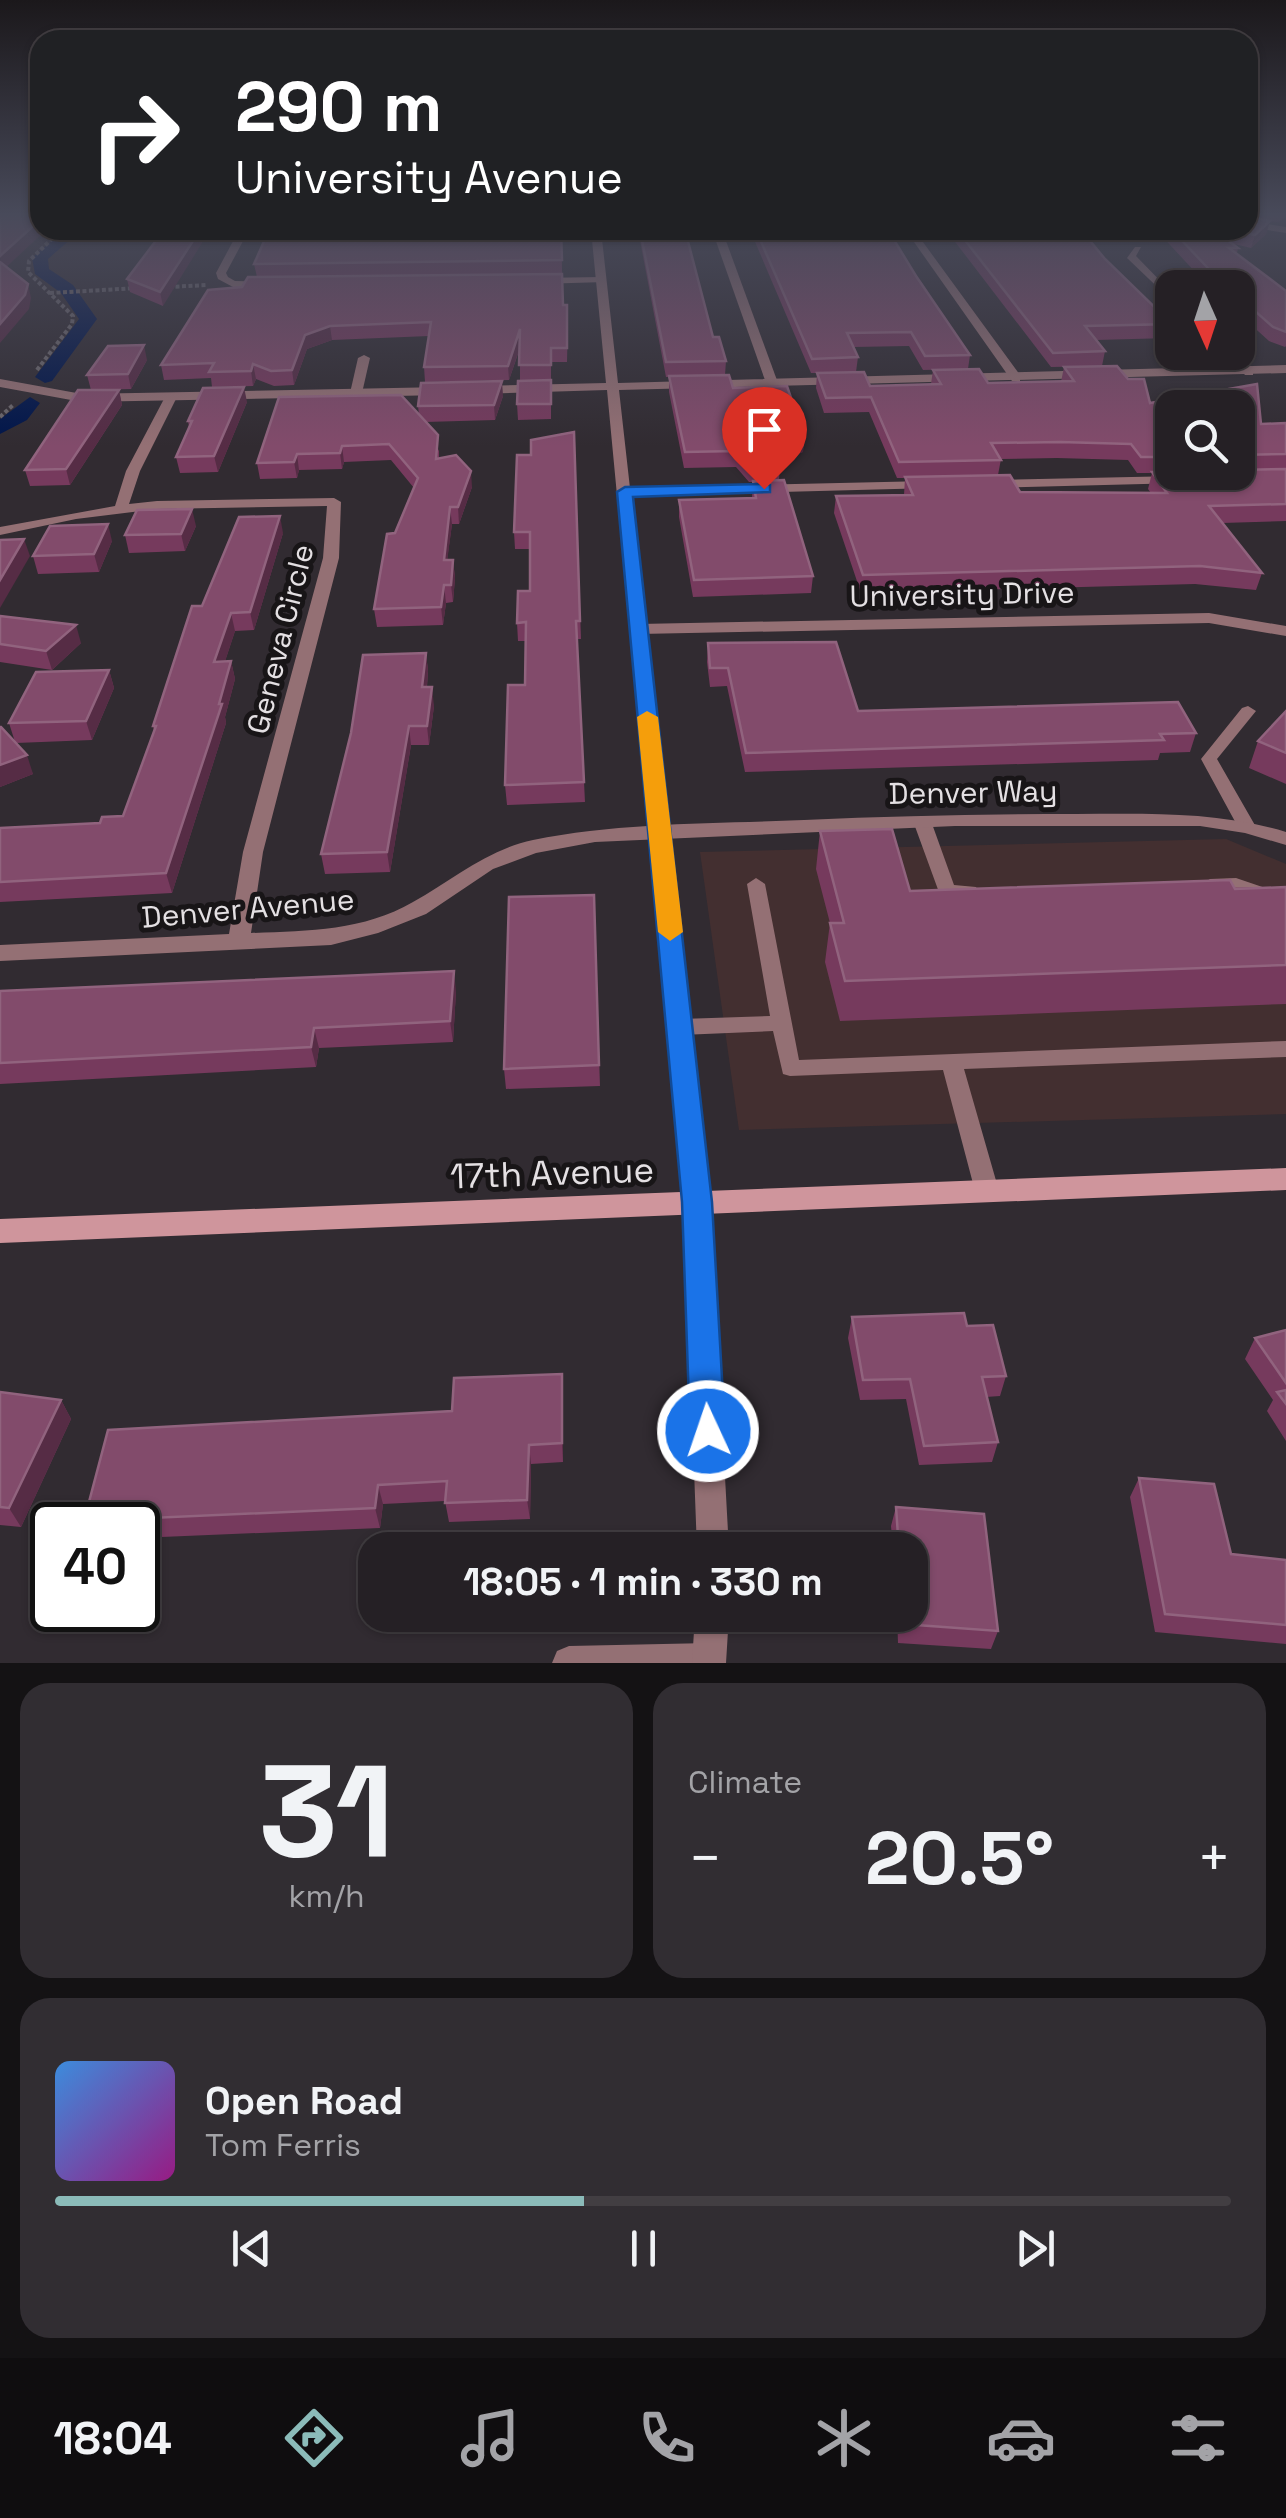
<!DOCTYPE html>
<html lang="en">
<head>
<meta charset="utf-8">
<style>
  body { margin:0; font-family:"Space Grotesk",sans-serif; background:#312d32; color:#f1f3f6; height:100vh; display:flex; flex-direction:column; font-size:38px; white-space:nowrap }
  * { box-sizing:border-box; margin:0 }
  p { font-size:32px; color:#a3a3a7 }
  .icon { flex:none; width:55px; height:55px; fill:none; stroke:currentColor; stroke-width:2; stroke-linecap:round; stroke-linejoin:round }
  .map { position:relative; height:1663px; overflow:hidden }
  .panel { display:flex; flex-direction:column; gap:20px; padding:20px; background:#141214; flex:1 }
  .panel>* { flex:none }
  .top-card { position:absolute; left:30px; top:30px; width:1228px; height:210px; border-radius:30px; box-shadow:0 2px 8px #0004,0 0 0 2px #423e42; background:#202124; color:#fff; overflow:hidden }
  .needle { width:65px; rotate:177deg }
  .controls { position:absolute; left:1155px; top:270px; display:grid; gap:20px }
  .controls a { display:grid; place-items:center; width:100px; height:100px; border-radius:20px; background:#252025; box-shadow:0 2px 8px #0004,0 0 0 2px #423e42; font-size:50px }
  .speed { position:absolute; left:30px; top:1502px; display:flex; gap:20px; font-size:50px; font-weight:700; text-align:center }
  .speed>* { display:grid; place-content:center; width:130px; height:130px; border-radius:50%; background:#252025; box-shadow:0 2px 8px #0004,0 0 0 2px #423e42; line-height:1 }
  .speed .limit { border:5px solid #111; border-radius:15px; background:#fff; color:#111 }
  .pin { position:absolute; display:grid; place-items:center; width:85px; height:85px; color:#fff; margin:-102px -42px; border-radius:50% 50% 50% 0; rotate:-45deg; box-shadow:0 0 10px #0007 }
  .pin .icon { rotate:45deg }
  .me { position:absolute; width:110px; margin:-55px; rotate:357deg; stroke-linejoin:round; filter:drop-shadow(0 0 8px #0008) }
  .turn { display:flex; align-items:center; gap:35px; height:210px; padding:0 40px; font-size:45px }
  .turn .icon { width:130px; height:130px; stroke-width:2.5 }
  .turn b { display:block; font-size:70px; line-height:85px }
  .big { font-size:75px; font-weight:700; line-height:1.1 }
  .panel .card { flex:1; display:flex; flex-direction:column; justify-content:center; gap:15px; min-width:0; padding:0 35px; border-radius:30px; background:#312d32 }
  .panel .dial { align-items:center; gap:0 }
  .dial b { font-size:130px; line-height:1 }
  .song { display:flex; align-items:center; gap:30px }
  .cover { width:120px; height:120px; border-radius:15px; background:linear-gradient(135deg,hsl(210 70% 55%),hsl(310 70% 35%)) }
  .played { height:10px; border-radius:5px; background:linear-gradient(90deg,#8bbbb9 45%,#423e42 45%) }
  .keys { display:flex; justify-content:space-around; direction:ltr }
  .heat { display:flex; justify-content:space-between; align-items:center; font-size:55px; direction:ltr }
  .panel .tiles { flex:1; display:grid; gap:20px; grid-template-columns:1fr 1fr }
  .card:last-child { grid-column:span 2 }
  .trip { position:absolute; left:358px; top:1532px; width:570px; height:100px; border-radius:30px; background:#252025; box-shadow:0 2px 8px #0004,0 0 0 2px #423e42; font-weight:700; line-height:100px; text-align:center }
  .dock { display:flex; height:160px; justify-content:space-around; align-items:center; background:#0f0d0f; color:#a3a3a7 }
  .dock .icon { width:70px; height:70px }
  .dock .current { color:#8bbbb9 }
  .dock b { font-size:45px; color:#f1f3f6 }
  .map>svg:first-child { display:block }
  .commercial { fill:#432f30 }
  .lines { fill:none; stroke-linecap:round; stroke-linejoin:round }
  .canal { fill:#00154a; fill-rule:evenodd }
  .path { stroke:#6c676c; stroke-width:4; stroke-dasharray:4 2.5; stroke-linecap:butt }
  .service { fill:#947074; fill-rule:evenodd }
  .minor { fill:#947074; fill-rule:evenodd }
  .tertiary { fill:#947074; fill-rule:evenodd }
  .secondary { fill:#cf959c; fill-rule:evenodd }
  .wall { fill:#763a5d; fill-rule:evenodd }
  .shaded-wall { fill:#562c45 }
  .building { fill:#824b6b; stroke:#91637e; stroke-width:2.5 }
  .route { fill:#1a73e8; stroke:#114b97; stroke-width:2.5 }
  .slow { fill:#f59e0b }
  .labels { text-anchor:middle; dominant-baseline:central; stroke-width:10; stroke-linejoin:round; paint-order:stroke }
  .street-label { font-size:30px; fill:#e4e0e3; stroke:#181517 }
  .near-street-label { font-size:35px; fill:#e4e0e3; stroke:#181517 }
</style>
</head>
<body>
<div class="map">
<svg width="1286" height="1663" viewBox="0 0 1286 1663">
  <rect width="100%" height="100%" fill="#312b31"/>
  <path class="commercial" d="M1226 839 1286 864V1114L739 1130 700 852Z"/>
  <g class="lines">
    <g class="canal">
      <path d="M64 230H81L48 259 49 269 73 285 97 319 52 381 45 383 35 377 79 319 61 293 35 274 32 258Z"/>
      <path d="M30 397 40 403 27 420 0 434V419Z"/>
    </g>
    <g class="path">
      <path d="M169 287 207 285"/>
      <path d="M50 293 137 288"/>
      <path d="M37 370 72 324 73 316 28 272 29 261 61 230"/>
      <path d="M0 417 13 405"/>
    </g>
    <g class="service">
      <path d="M1248 706 1256 711 1217 759 1256 827 1247 832 1238 827 1201 759 1242 708Z"/>
      <path d="M922 816 931 821 954 885 976 887 978 891 976 895H940L913 821Z"/>
      <path d="M756 878 765 884 799 1060 1286 1041V1057L964 1069 999 1191 995 1198 987 1201 979 1198 975 1191 943 1070 790 1076 783 1074 773 1031 681 1035 674 1032 671 1027 674 1022 681 1019 770 1016 747 884Z"/>
      <path d="M1236 878 1286 895V908L1235 890 1210 891 1201 885 1210 879Z"/>
    </g>
    <g class="minor">
      <path d="M239 230H249L226 273 228 277 235 281 269 282 273 287H233L218 279 216 273Z"/>
      <path d="M712 230H722L778 383 776 386 766 383Z"/>
      <path d="M899 230H910L920 238 1020 375V381H1012L914 242Z"/>
      <path d="M1135 247H1141L1136 256 1172 293V301L1127 258Z"/>
      <path d="M601 277 605 282 538 284 533 281 538 278Z"/>
      <path d="M1225 352H1237L1253 369V375H1245Z"/>
      <path d="M364 355 370 358 362 393 356 397 350 393 358 358Z"/>
      <path d="M171 393 177 397 140 471 129 504 157 501 334 498 341 502 339 558 263 852 251 933C307 931 363 931 413 902 453 880 486 850 533 840 621 822 714 824 804 820 895 816 985 814 1076 814 1148 814 1216 811 1286 832V845L1245 833 1200 826H955L595 842 536 853 493 869 426 914 378 933 331 945 0 961V945L229 934 243 852 323 558 327 506 157 509 76 519 0 535V527L115 506 126 471 165 397Z"/>
      <path d="M1178 476 1185 480 1183 483 992 488 985 484 992 480Z"/>
      <path d="M928 481 933 482V488L625 496 618 492 625 488Z"/>
      <path d="M1209 613 1286 626V636L1209 623 639 634 631 629 639 624Z"/>
      <path d="M710 1643 722 1648 726 1663H552L557 1651 569 1646Z"/>
    </g>
    <g class="tertiary">
      <path d="M1248 221 1286 227V233L1248 227Z"/>
      <path d="M591 230H601L618 383 1286 365V373L619 390 710 1202 729 1550H697L684 1202 607 390 478 394 472 390 478 386 606 383Z"/>
      <path d="M0 379 82 394 444 387 450 391 444 395 82 402 0 387Z"/>
      <path d="M695 1615H729L726 1663H692Z"/>
    </g>
    <path class="secondary" d="M1286 1168V1190L0 1243V1219Z"/>
  </g>
  <g class="wall">
    <path d="M1248 213H1286V216L1279 222 1267 221H1270L1266 234 1251 248 1234 244 1238 248 1237 253 1286 291V346L1285 347 1269 341 1238 313V288H1210L1159 233 1144 230H1248Z"/>
    <path d="M164 230 163 306 130 292 127 279Z"/>
    <path d="M561 230 563 305 568 319 567 362H551V380H520V348L509 380 425 382 424 367 429 336 332 340 307 349 294 385 274 386 256 379 253 386 212 387 211 378 164 380 161 365 242 287 257 277 254 264Z"/>
    <path d="M638 230H685L713 337 726 361 725 375 733 388 804 436 803 452 778 459 780 465 779 480 813 576 811 593 693 597 679 517V500L752 498 753 482H749L736 467 684 468 669 392V377H666Z"/>
    <path d="M750 230H888L916 276 970 355 968 369 923 370 909 346 853 347 858 357 856 372H864L870 386 931 384 933 370 979 369 988 383 1061 382 1064 367 1117 366 1128 379H1144L1150 403 1257 384 1261 424 1286 423V521L1222 523 1262 573 1256 590 1195 584 861 593 834 513 836 496 904 495 905 478H897L869 412 824 413 816 388 817 373H811ZM1172 408H1238V472H1172ZM1057 458 1128 460 1137 473H1152L1148 489 1151 493 1020 492 1010 475H998L1001 459Z"/>
    <path d="M946 230H1123L1088 239 1105 259 1172 323 1170 338 1096 340 1105 351 1102 366 1051 367Z"/>
    <path d="M147 360 131 389 91 390 87 375Z"/>
    <path d="M551 380V419L518 420 517 404Z"/>
    <path d="M119 390 122 405 70 485 30 486 25 470Z"/>
    <path d="M503 396 495 420 425 422 439 451V459L472 487 459 524H452L447 560H453L455 578 453 602 446 603 443 625 377 627 374 609 395 533 414 488 391 460 344 462 342 469 299 470 297 478 260 479 257 463 419 415 418 406Z"/>
    <path d="M247 402 218 472 180 473 176 457 189 427 188 421Z"/>
    <path d="M574 432 581 639H577L585 802 507 805 505 785 525 685 526 641H518L517 623 530 591V549H515L514 532 531 455Z"/>
    <path d="M196 526 185 551 129 553 125 535Z"/>
    <path d="M283 533 254 630 235 631 225 661H231L235 679 225 717 226 723 172 893 0 902V828L100 823 123 816 154 731 153 726Z"/>
    <path d="M112 541 99 572 38 574 33 556Z"/>
    <path d="M0 616 81 643 52 670 0 662Z"/>
    <path d="M708 643 858 711 1196 733 1190 752 1160 753 1158 760 745 772 727 686 710 687 707 662Z"/>
    <path d="M426 653 428 671 427 687 434 706 429 745H411L390 872 325 874 321 854Z"/>
    <path d="M109 670 114 688 92 740 16 743 33 774 0 787V727L15 742 9 723Z"/>
    <path d="M1286 711V784L1249 768 1258 741Z"/>
    <path d="M820 831 910 891 1286 887V1004L840 1021 825 962 830 923 816 869Z"/>
    <path d="M594 895 600 1086 506 1089 504 1069Z"/>
    <path d="M0 991H456L453 1042 319 1048 316 1067 0 1084Z"/>
    <path d="M852 1317 1006 1376 1000 1396 986 1397 998 1442 992 1462 919 1465 906 1399 860 1400 848 1338Z"/>
    <path d="M1286 1330V1441L1267 1411 1273 1400 1245 1359 1255 1338Z"/>
    <path d="M0 1392 61 1400 71 1419 21 1527 0 1525Z"/>
    <path d="M563 1394V1462L531 1464 530 1519 449 1522 445 1501 383 1504 380 1528 138 1538V1525H86L84 1521 452 1411Z"/>
    <path d="M1139 1478 1231 1554 1286 1560V1644L1155 1632 1130 1497Z"/>
    <path d="M896 1507 998 1631 991 1649 898 1643 897 1615H910V1550H893L891 1526Z"/>
  </g>
  <g class="shaded-wall">
    <path d="M40 220V230H46L1 272 0 256Z"/>
    <path d="M1270 221 1266 234 1251 248 1255 235Z"/>
    <path d="M200 230H210L163 306 160 292Z"/>
    <path d="M1080 230H1123L1078 241Z"/>
    <path d="M28 284 31 298 29 309 0 343V324Z"/>
    <path d="M330 326 332 340 307 349 294 385 292 370 305 335Z"/>
    <path d="M520 329 521 344 509 380 508 366Z"/>
    <path d="M144 345 147 360 131 389 128 374Z"/>
    <path d="M253 364 256 379 253 386 251 371Z"/>
    <path d="M502 381 503 396 495 420 494 405Z"/>
    <path d="M244 387 247 402 218 472 214 456Z"/>
    <path d="M119 390 122 405 70 485 66 469Z"/>
    <path d="M804 436 803 452 773 461 774 445Z"/>
    <path d="M342 446 344 462 342 469 340 453Z"/>
    <path d="M297 454 299 470 297 478 294 462Z"/>
    <path d="M471 471 472 487 459 524 458 507Z"/>
    <path d="M450 507 452 524 445 578 444 560Z"/>
    <path d="M192 509 196 526 185 551 181 534Z"/>
    <path d="M280 516 283 533 254 630 250 612Z"/>
    <path d="M108 524 112 541 99 572 94 554Z"/>
    <path d="M24 539 30 556 0 608V580Z"/>
    <path d="M453 560 455 578 453 602 451 585Z"/>
    <path d="M444 585 446 603 443 625 441 607Z"/>
    <path d="M231 613 235 631 219 680 214 662Z"/>
    <path d="M76 625 81 643 52 670 46 651Z"/>
    <path d="M426 653 428 671 425 706 422 687Z"/>
    <path d="M231 661 235 679 225 717 226 723 172 893 166 873Z"/>
    <path d="M109 670 114 688 92 740 86 721Z"/>
    <path d="M432 687 434 706 429 745 427 726Z"/>
    <path d="M409 726 411 745 390 872 387 852Z"/>
    <path d="M27 755 33 774 0 787V765Z"/>
    <path d="M454 971 456 991 453 1042 450 1021Z"/>
    <path d="M314 1028 319 1048 316 1067 311 1047Z"/>
    <path d="M562 1374 563 1394V1462L562 1443Z"/>
    <path d="M61 1400 71 1419 21 1527 9 1508Z"/>
    <path d="M529 1445 531 1464 530 1519 527 1500Z"/>
    <path d="M378 1485 383 1504 380 1528 375 1508Z"/>
  </g>
  <g class="building">
    <path d="M0 213H40V220L0 256Z"/>
    <path d="M1248 213V217L1270 221 1255 235 1226 230H1248Z"/>
    <path d="M164 230H200L160 292 127 279Z"/>
    <path d="M269 230H561L562 260 254 264Z"/>
    <path d="M640 230H685L713 337H719L726 361 666 362Z"/>
    <path d="M756 230H888L916 276 970 355 925 356 911 332 847 333 858 357 812 359Z"/>
    <path d="M957 230H1081L1105 259 1172 324 1085 326 1105 351 1053 353Z"/>
    <path d="M1172 230H1214L1238 248H1229L1286 291V332L1273 327 1238 296V288H1227L1222 283Z"/>
    <path d="M0 262 28 284 25 295 0 324Z"/>
    <path d="M562 274 563 305H567V348H551V365H519L520 329 508 366 424 367 431 322 330 326 305 335 292 370 271 371 253 364 251 371 209 372 214 363 161 365 208 290 242 287 248 277Z"/>
    <path d="M144 345 128 374 87 375 108 346Z"/>
    <path d="M1117 366 1128 379H1144L1150 403 1257 384 1261 424 1286 423V454L1238 455V408H1172V457H1141L1131 444 1060 442 991 443 1001 460 899 462 871 397 826 398 817 373 864 372 870 386 941 384 933 370 979 369 988 383 1074 381 1064 367Z"/>
    <path d="M729 375 733 388 787 386 804 436 774 445 780 465H750L736 451 685 452 669 376Z"/>
    <path d="M551 380V404H517L518 381Z"/>
    <path d="M502 381 494 405 418 406 421 383Z"/>
    <path d="M244 387 214 456 176 457 192 421H188L203 388Z"/>
    <path d="M78 390H119L66 469 25 470Z"/>
    <path d="M401 395 438 435 436 459 456 455 471 471 458 507H450L444 560H453L451 585H444L441 607 374 609 387 534 395 533 418 478 389 444 342 446 340 453 297 454 294 462 257 463 279 397Z"/>
    <path d="M574 432 580 621H576L584 782 505 785 508 685H525L526 622 517 623 518 591H530V532H514L517 455H531V440Z"/>
    <path d="M1286 469V504L1209 506 1262 573 1200 566 863 575 836 496 913 495 905 477 1010 475 1020 492 1167 493 1152 472H1238V470Z"/>
    <path d="M784 480 813 576 694 580 679 500 756 498 753 481Z"/>
    <path d="M192 509 181 534 125 535 137 510Z"/>
    <path d="M280 516 250 612 231 613 214 662 231 661 219 704H222L166 873 0 882V828L100 823 102 817 123 816 156 726H153L192 606H202L239 517Z"/>
    <path d="M108 524 94 554 33 556 50 526Z"/>
    <path d="M24 539 0 580V540Z"/>
    <path d="M0 616 76 625 46 651 0 644Z"/>
    <path d="M836 642 858 711 1178 702 1196 733 1160 734 1164 740 746 753 728 668H710L708 643Z"/>
    <path d="M426 653 422 687H432L427 726H409L387 852 321 854 351 733 363 655Z"/>
    <path d="M109 670 86 721 9 723 36 672Z"/>
    <path d="M1286 711V753L1258 741Z"/>
    <path d="M0 727H1L27 755 0 765Z"/>
    <path d="M892 829 910 891 1230 880 1235 889 1286 887V965L845 981 830 923H844L820 831Z"/>
    <path d="M594 895 599 1065 504 1069 509 897Z"/>
    <path d="M454 971 450 1021 314 1028 311 1047 0 1063V991Z"/>
    <path d="M964 1313 967 1326 993 1325 1006 1376 982 1377 998 1442 924 1446 910 1379 863 1380 852 1317Z"/>
    <path d="M1286 1330V1383L1255 1338Z"/>
    <path d="M562 1374V1443L529 1445 527 1500 445 1503 447 1481 378 1485 375 1508 84 1521 108 1430 452 1411 454 1378Z"/>
    <path d="M1286 1390V1404L1277 1392Z"/>
    <path d="M0 1392 61 1400 9 1508 0 1507Z"/>
    <path d="M1139 1478 1214 1484 1231 1554 1286 1560V1625L1165 1614Z"/>
    <path d="M896 1507 984 1514 998 1631 903 1624V1615H910V1550H899Z"/>
  </g>
  <linearGradient id="sky" x2="0" y2="1"><stop stop-color="#1b181b"/><stop offset="0.48" stop-color="#484a5a"/><stop offset="1" stop-color="#484a5a" stop-opacity="0"/></linearGradient>
  <rect width="1286" height="446" fill="url(#sky)"/>
  <path class="route" d="M764 484 770 485V492L633 497 712 1202 725 1431 720 1443 708 1447 695 1443 690 1431 682 1202 617 492 625 487Z"/>
  <path class="slow" d="M647 711 658 717 683 932 670 941 658 932 637 717Z"/>
  <g class="labels">
    <g class="street-label">
      <text transform="translate(962 594) rotate(-1)">University Drive</text>
      <text transform="translate(280 639) rotate(-76)">Geneva Circle</text>
      <text transform="translate(973 792) rotate(-1)">Denver Way</text>
      <text transform="translate(248 908) rotate(-5)">Denver Avenue</text>
    </g>
    <g class="near-street-label">
      <text transform="translate(552 1173) rotate(-2)">17th Avenue</text>
    </g>
  </g>
</svg>
<div class="controls">
<a><svg class="needle" viewBox="-14 -14 28 28"><path d="M0-13l5 13h-10z" fill="#e53935"/><path d="M0 13l5-13h-10z" fill="#a3a3a7"/></svg></a>
<a><svg class="icon" aria-label="search" viewBox="0 0 24 24"><circle cx="10" cy="10" r="6"/><path d="M15 15l6 6"/></svg></a>
</div>
<div class="speed"><div class="limit">40</div></div>
<div class="pin" style="left:764px;top:489px;background:#d93025"><svg class="icon" aria-label="arrive" viewBox="0 0 24 24"><path d="M6 21V4h12l-3 4 3 4H6"/></svg></div>
<svg class="me" style="left:708px;top:1431px" viewBox="-20 -20 40 40"><circle r="17" fill="#1a73e8" stroke="#fff" stroke-width="3"/><path d="M0-11L8 9 0 5-8 9z" fill="#fff"/></svg>
<div class="trip">18:05 · 1 min · 330 m</div>
<div class="top-card">
<div class="turn"><svg class="icon" aria-label="right" viewBox="0 0 24 24"><path d="M7 20v-9h11M14 6l5 5-5 5"/></svg><div><b>290 m</b>University Avenue</div></div>
</div>
</div>
<section class="panel">
<div class="tiles">
<div class="card dial"><b>31</b><p>km/h</p></div>
<div class="card"><p>Climate</p>
<div class="heat"><a>−</a><b class="big">20.5°</b><a>+</a></div>
</div>
<div class="card">
<div class="song"><i class="cover"></i><div><b>Open Road</b><p>Tom Ferris</p></div></div>
<div class="played"></div>
<div class="keys"><svg class="icon" aria-label="previous" viewBox="0 0 24 24"><path d="M18 5L8 12l10 7zM5 5v14"/></svg><svg class="icon" aria-label="pause" viewBox="0 0 24 24"><path d="M8 5v14M16 5v14"/></svg><svg class="icon" aria-label="next" viewBox="0 0 24 24"><path d="M6 5l10 7-10 7zM19 5v14"/></svg></div>
</div>
</div>
</section>
<nav class="dock">
<b>18:04</b>
<svg class="icon current" aria-label="directions" viewBox="0 0 24 24"><path d="M12 3l9 9-9 9-9-9zM9 14v-3h6M13 9l2 2-2 2"/></svg>
<svg class="icon" aria-label="music" viewBox="0 0 24 24"><path d="M9 18V5l10-2v13"/><circle cx="6" cy="18" r="3"/><circle cx="16" cy="16" r="3"/></svg>
<svg class="icon" aria-label="phone" viewBox="0 0 24 24"><path d="M5 4h4l2 5-3 2q2 4 5 5l2-3 5 2v4C11 20 4 13 5 4z"/></svg>
<svg class="icon" aria-label="climate" viewBox="0 0 24 24"><path d="M12 3v18M4 7l16 10M4 17L20 7"/></svg>
<svg class="icon" aria-label="car" viewBox="0 0 24 24"><path d="M5 17H2v-5l4-1 3-4h7l3 4 3 1v5h-3M9 17h6M6 11h13"/><circle cx="7" cy="17" r="2"/><circle cx="17" cy="17" r="2"/></svg>
<svg class="icon" aria-label="filters" viewBox="0 0 24 24"><path d="M4 7h16M4 17h16"/><circle cx="9" cy="7" r="2"/><circle cx="15" cy="17" r="2"/></svg>
</nav>
</body>
</html>
